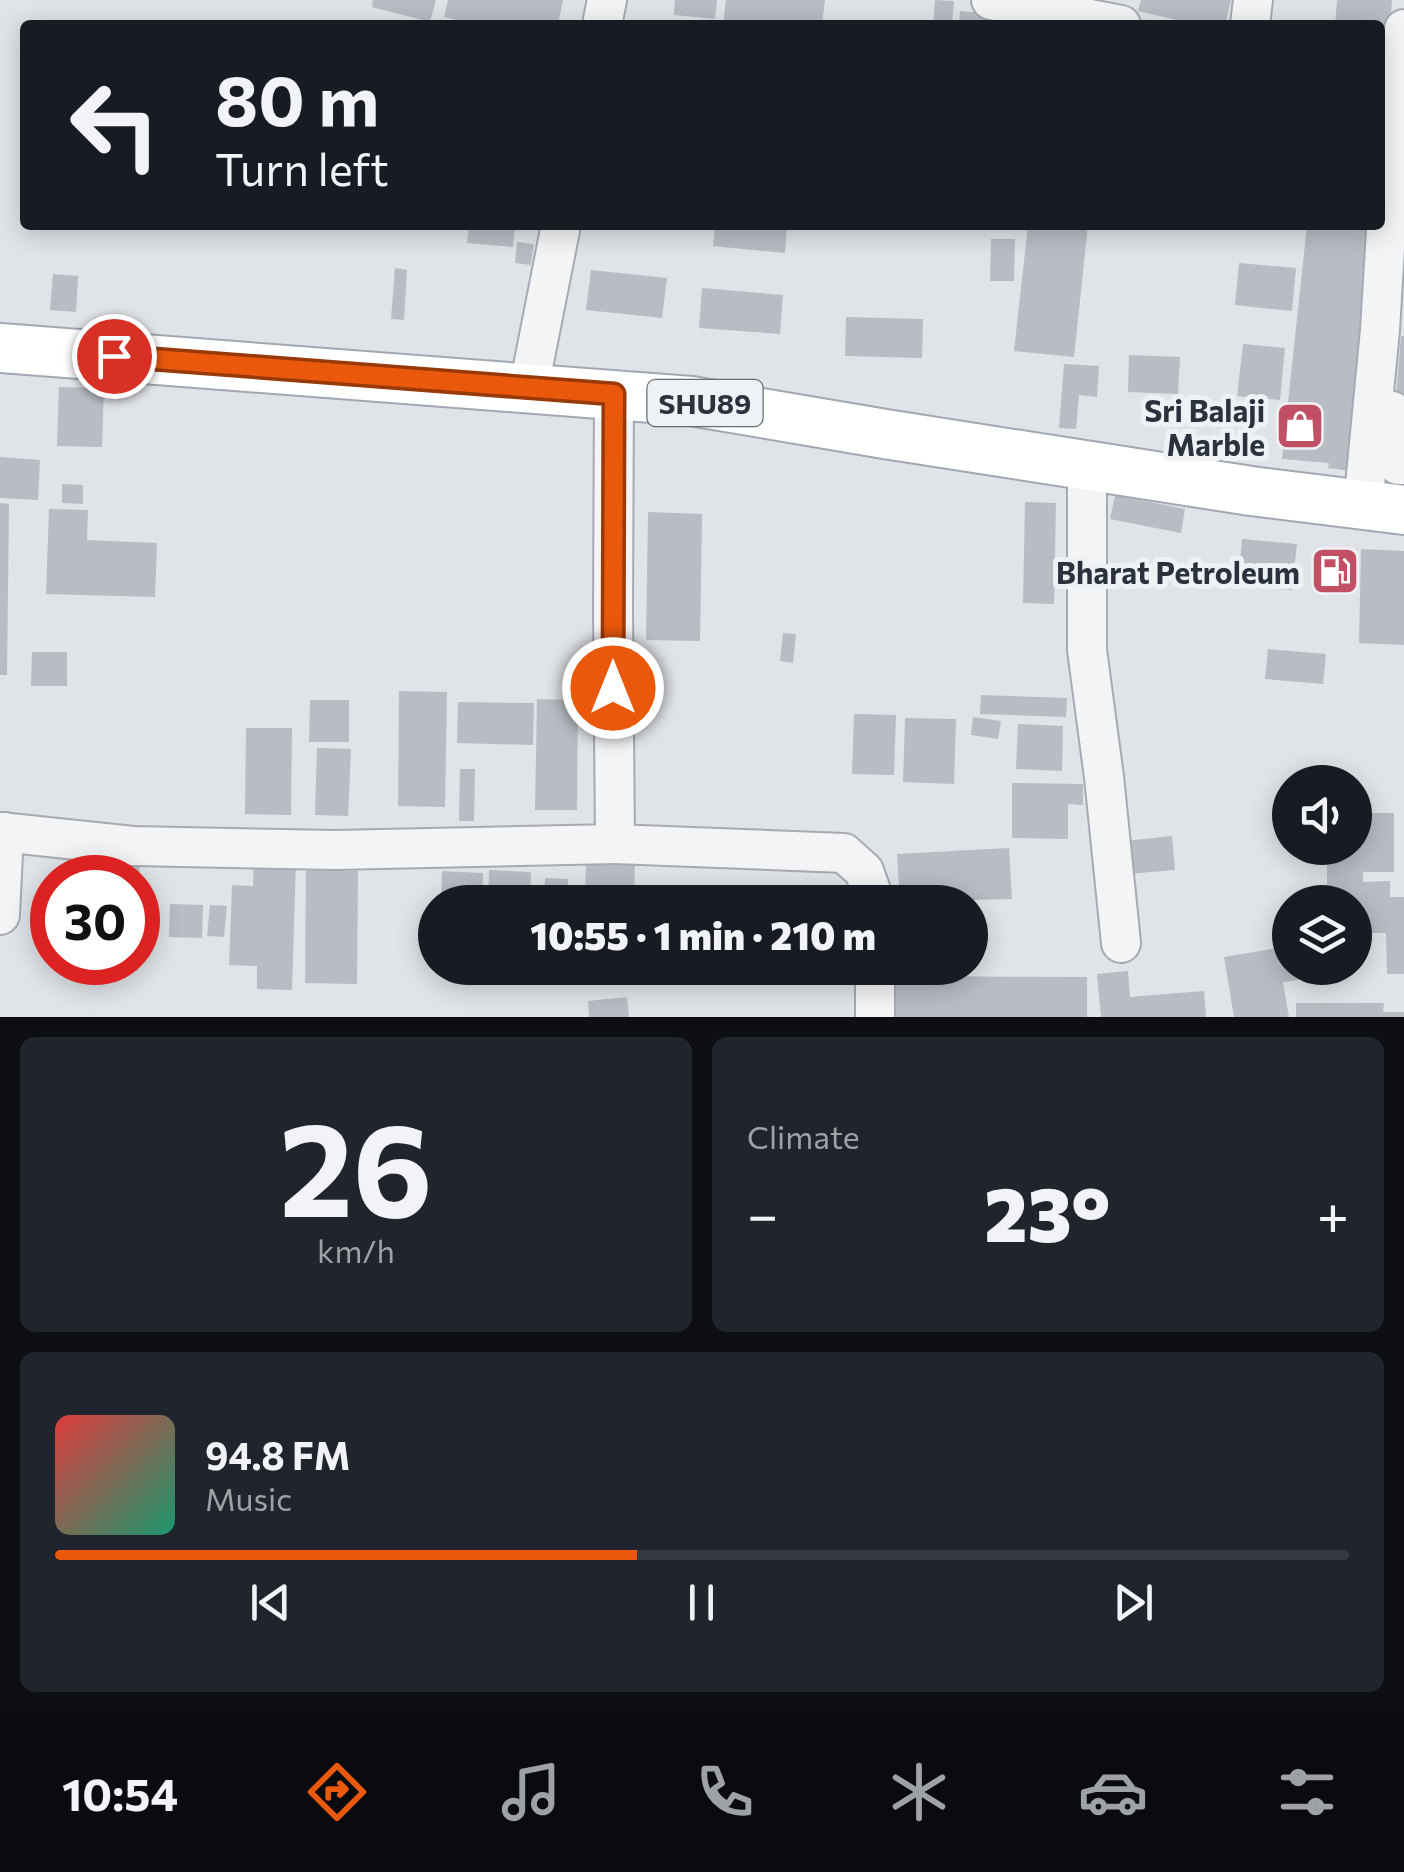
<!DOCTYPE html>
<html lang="en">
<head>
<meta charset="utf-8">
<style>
  body { margin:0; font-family:Commissioner,sans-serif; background:#20242c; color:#f1f3f6; height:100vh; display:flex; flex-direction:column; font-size:38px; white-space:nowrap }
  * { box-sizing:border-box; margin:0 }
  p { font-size:32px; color:#9ea1a6 }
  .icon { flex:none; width:55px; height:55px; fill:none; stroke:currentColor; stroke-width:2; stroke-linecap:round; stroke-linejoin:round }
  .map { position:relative; height:1017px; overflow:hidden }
  .details { display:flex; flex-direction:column; gap:20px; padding:20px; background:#0d0f14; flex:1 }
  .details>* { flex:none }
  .guide { position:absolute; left:20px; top:20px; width:1365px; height:210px; border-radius:10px; box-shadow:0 5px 25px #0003; background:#171b24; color:#f1f3f6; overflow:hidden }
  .buttons { position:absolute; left:1272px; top:765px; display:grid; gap:20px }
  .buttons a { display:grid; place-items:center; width:100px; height:100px; border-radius:50%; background:#171b24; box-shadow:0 5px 25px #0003; font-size:50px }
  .speed { position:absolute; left:30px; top:855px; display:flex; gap:20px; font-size:50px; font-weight:700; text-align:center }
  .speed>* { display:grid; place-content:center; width:130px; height:130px; border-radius:50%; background:#171b24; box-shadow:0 5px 25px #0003; line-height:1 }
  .speed .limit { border:15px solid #d22; background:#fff; color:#111 }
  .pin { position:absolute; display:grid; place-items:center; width:85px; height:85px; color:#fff; margin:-42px; border:5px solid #fff; border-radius:50%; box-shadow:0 2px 10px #0007 }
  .me { position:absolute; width:110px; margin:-55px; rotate:0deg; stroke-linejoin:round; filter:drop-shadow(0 0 8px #0008) }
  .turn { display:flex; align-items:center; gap:35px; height:210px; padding:0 30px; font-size:45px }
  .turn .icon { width:130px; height:130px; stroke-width:2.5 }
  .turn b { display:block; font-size:70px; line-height:85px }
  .big { font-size:75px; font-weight:800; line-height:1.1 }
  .details .card { flex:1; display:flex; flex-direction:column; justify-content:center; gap:15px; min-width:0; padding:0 35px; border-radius:15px; background:#20242c }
  .details .dial { align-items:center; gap:0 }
  .dial b { font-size:130px; line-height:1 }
  .song { display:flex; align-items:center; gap:30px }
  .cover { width:120px; height:120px; border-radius:15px; background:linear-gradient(135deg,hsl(0 70% 55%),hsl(160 70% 35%)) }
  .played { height:10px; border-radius:5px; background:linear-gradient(90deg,#ea580c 45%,#363941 45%) }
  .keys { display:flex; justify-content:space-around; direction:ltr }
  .heat { display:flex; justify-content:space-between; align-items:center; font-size:55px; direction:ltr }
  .details .tiles { flex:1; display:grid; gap:20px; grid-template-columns:1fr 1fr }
  .card:last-child { grid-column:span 2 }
  .trip { position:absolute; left:418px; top:885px; width:570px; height:100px; border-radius:50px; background:#171b24; box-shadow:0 5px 25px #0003; font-weight:800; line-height:100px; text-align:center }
  .tabs { display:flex; height:160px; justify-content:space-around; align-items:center; background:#090b0e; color:#9ea1a6 }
  .tabs .icon { width:70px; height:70px }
  .tabs .on { color:#ea580c }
  .tabs b { font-size:45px; color:#f1f3f6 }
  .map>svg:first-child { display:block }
  .building { fill:#b8bcc4 }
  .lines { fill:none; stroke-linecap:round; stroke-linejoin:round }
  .minor-casing { stroke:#a6aab1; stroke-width:42 }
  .major-casing { stroke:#a0a8b2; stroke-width:52 }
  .minor { stroke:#f2f4f6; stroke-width:38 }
  .major { stroke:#fff; stroke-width:48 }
  .route-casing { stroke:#983908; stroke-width:25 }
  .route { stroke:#ea580c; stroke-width:18 }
  .labels { text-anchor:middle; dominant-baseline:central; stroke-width:10; stroke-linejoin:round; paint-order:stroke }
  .shield { fill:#eff2f5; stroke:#656c74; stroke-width:2.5 }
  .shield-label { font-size:28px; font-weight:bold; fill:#2a323d }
  .poi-label { font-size:30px; font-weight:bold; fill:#2a323d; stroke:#eff2f5; text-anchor:end }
</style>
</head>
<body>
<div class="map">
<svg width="1404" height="1017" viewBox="0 0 1404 1017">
  <rect width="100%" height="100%" fill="#e0e3e7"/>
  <g class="building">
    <path d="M373 0H436L430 22 372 7Z"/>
    <path d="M448 0H563L558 25H478L444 17Z"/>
    <path d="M675 0H717L715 19 674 15Z"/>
    <path d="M726 0H825L822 25H723Z"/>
    <path d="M935 0 954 1 952 25H933Z"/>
    <path d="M1141 0H1231L1225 25H1197L1138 11Z"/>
    <path d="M1337 0H1392L1388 56 1380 55V25H1335Z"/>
    <path d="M960 11 995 14 994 25H959Z"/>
    <path d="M469 225 515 227 513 247 467 243Z"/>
    <path d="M715 225H787L785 253 713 246Z"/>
    <path d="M1028 225H1088L1074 357 1014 351Z"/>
    <path d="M1307 225H1377L1351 471 1328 468 1329 463 1282 459Z"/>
    <path d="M991 239H1015L1014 281H990Z"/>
    <path d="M517 242 534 244 531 265 515 263Z"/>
    <path d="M1239 263 1296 268 1292 311 1235 305Z"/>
    <path d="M395 268 407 270 404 320 391 319Z"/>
    <path d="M591 270 667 278 662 318 586 310Z"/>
    <path d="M53 274 78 276 76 312 50 310Z"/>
    <path d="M702 288 783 295 780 334 699 328Z"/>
    <path d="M846 317 923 319 922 358 845 356Z"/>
    <path d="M1401 336H1404V421L1394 420Z"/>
    <path d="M1243 344 1285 348 1280 400 1237 396Z"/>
    <path d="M1129 355 1180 357 1178 394 1128 392Z"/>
    <path d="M1064 364 1099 366 1097 397 1079 395 1076 429 1059 428Z"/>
    <path d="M59 387 104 388 102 447 57 446Z"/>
    <path d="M0 457 40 460 38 500 0 498Z"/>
    <path d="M62 484 83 485V504L62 503Z"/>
    <path d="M1115 495 1185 509 1181 533 1110 519Z"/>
    <path d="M1025 502 1056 503 1054 604 1023 603Z"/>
    <path d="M0 503 9 504 7 675H0Z"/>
    <path d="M49 509 88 510 87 540 157 543 155 597 46 594Z"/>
    <path d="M648 512 702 514 700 641 646 640Z"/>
    <path d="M1242 539 1297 544 1292 590 1238 585Z"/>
    <path d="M1361 549 1404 551V645L1359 643Z"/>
    <path d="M783 633 796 634 793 663 780 661Z"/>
    <path d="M1268 649 1326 654 1323 684 1265 679Z"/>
    <path d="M32 652H67V686H31Z"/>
    <path d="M399 691 447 692 445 807 398 806Z"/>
    <path d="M981 695 1067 698 1066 717 980 714Z"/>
    <path d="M537 699 578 700 577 810H535Z"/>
    <path d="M310 700H349V742H309Z"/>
    <path d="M458 702 534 703 533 745 457 743Z"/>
    <path d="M854 714 896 715 894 775 852 774Z"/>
    <path d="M973 717 1001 721 998 739 971 735Z"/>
    <path d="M905 718 956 719 954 784 903 782Z"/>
    <path d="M1018 724 1063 726 1062 771 1016 769Z"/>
    <path d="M246 728H292L291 815 245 814Z"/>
    <path d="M317 748 351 749 348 816 315 815Z"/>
    <path d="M460 769H475L474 821H459Z"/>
    <path d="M1012 783 1083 784V805L1068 804V839L1012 838Z"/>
    <path d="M1355 795H1362V813H1394V872H1363V882L1390 881V897H1404V974H1387L1386 933H1355V902L1327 901V848H1355Z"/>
    <path d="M1172 836 1175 870 1128 874 1125 841Z"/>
    <path d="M1009 848 1012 899 900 902 897 854Z"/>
    <path d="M254 857 296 859 292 990 257 989V966L229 965 232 885 253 886Z"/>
    <path d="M98 859H140L139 878H97Z"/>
    <path d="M586 863 635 864 634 902H585Z"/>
    <path d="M306 870 358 871 357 984 305 983Z"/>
    <path d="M489 870 531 872 530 902H488Z"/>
    <path d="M442 871 483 873 482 902H441Z"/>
    <path d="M545 878 568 879V902H544Z"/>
    <path d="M170 904 203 905 202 938 169 937Z"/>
    <path d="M210 905 227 906 224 937 207 936Z"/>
    <path d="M1290 946V968H1296L1298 980 1283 982 1289 1017H1234L1224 957Z"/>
    <path d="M97 962H138V971L97 970Z"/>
    <path d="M542 968H632V980L542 977Z"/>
    <path d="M1128 971 1130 997 1204 991 1206 1017H1101L1097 974Z"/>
    <path d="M892 976 1087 977V1017H892Z"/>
    <path d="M627 997 629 1017H589L588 1001Z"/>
    <path d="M1296 1003H1384L1383 1012H1404V1017H1296Z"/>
  </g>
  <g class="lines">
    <g class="minor-casing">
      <g id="minor">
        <path d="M991 0 1121 25"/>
        <path d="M602 25 607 0"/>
        <path d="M1250 25 1253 0"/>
        <path d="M529 387 561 225"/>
        <path d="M614 394 613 610 615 844 844 853 864 871 875 902"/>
        <path d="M1392 411C1390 430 1384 449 1398 465H1404"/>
        <path d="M1087 465V650L1104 777 1121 943"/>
        <path d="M1363 506 1380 330 1391 149 1404 29"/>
        <path d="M0 832 133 846 335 850 615 844"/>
        <path d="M0 915 4 832"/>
        <path d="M875 1017V968"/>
      </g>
    </g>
    <g class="major-casing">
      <path id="major" d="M0 348 691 401 885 434 1251 491 1404 510"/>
    </g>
    <use href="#minor" class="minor"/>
    <use href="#major" class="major"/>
  </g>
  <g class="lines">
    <g class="route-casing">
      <path id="route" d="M114 356 614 394 613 688"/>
    </g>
    <use href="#route" class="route"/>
  </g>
  <defs>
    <g id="shop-square" transform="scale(2.5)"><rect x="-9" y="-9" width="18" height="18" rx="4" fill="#c15065" stroke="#eff2f5"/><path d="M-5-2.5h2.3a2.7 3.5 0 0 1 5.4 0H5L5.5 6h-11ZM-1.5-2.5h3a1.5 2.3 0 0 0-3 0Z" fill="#fff"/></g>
    <g id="fuel-square" transform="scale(2.5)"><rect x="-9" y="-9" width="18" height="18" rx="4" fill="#c15065" stroke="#eff2f5"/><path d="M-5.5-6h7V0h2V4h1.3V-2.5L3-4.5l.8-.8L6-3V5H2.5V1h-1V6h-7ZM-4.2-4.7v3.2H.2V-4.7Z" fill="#fff"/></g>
  </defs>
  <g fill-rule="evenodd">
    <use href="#shop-square" x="1300" y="426"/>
    <use href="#fuel-square" x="1335" y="571"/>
  </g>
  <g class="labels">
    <rect class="shield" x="647.5" y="380" width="115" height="46" rx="8"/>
    <g class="shield-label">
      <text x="705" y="403">SHU89</text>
    </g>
    <g class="poi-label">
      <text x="1265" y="409">Sri Balaji<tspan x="1265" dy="34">Marble</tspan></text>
      <text x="1300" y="571">Bharat Petroleum</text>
    </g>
  </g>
</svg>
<div class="buttons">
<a><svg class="icon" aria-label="sound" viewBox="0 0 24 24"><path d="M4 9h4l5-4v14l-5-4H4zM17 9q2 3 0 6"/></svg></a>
<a><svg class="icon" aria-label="layers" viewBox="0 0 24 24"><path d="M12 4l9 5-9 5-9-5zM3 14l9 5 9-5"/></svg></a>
</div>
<div class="speed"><div class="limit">30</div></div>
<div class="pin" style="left:114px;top:356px;background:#d93025"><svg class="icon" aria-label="arrive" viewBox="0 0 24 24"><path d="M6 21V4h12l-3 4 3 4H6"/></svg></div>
<svg class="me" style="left:613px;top:688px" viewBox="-20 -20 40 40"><circle r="17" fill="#ea580c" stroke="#fff" stroke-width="3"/><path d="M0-11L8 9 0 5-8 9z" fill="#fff"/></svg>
<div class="trip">10:55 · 1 min · 210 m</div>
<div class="guide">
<div class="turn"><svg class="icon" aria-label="left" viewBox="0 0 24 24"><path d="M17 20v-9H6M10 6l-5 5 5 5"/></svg><div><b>80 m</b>Turn left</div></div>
</div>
</div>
<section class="details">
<div class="tiles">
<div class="card dial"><b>26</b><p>km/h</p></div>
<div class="card"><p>Climate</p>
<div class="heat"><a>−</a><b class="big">23°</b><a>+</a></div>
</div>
<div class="card">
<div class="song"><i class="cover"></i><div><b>94.8 FM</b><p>Music</p></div></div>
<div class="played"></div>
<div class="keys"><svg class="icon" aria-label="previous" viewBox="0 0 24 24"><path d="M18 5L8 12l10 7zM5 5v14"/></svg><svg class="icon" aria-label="pause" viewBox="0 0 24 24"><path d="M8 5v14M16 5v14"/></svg><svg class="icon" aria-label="next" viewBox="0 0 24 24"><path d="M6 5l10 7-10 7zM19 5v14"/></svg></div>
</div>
</div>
</section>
<nav class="tabs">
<b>10:54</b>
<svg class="icon on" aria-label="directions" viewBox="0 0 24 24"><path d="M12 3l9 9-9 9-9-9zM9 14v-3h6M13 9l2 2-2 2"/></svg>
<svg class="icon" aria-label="music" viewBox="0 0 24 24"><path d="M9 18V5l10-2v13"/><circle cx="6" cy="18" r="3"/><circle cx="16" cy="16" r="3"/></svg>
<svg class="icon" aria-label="phone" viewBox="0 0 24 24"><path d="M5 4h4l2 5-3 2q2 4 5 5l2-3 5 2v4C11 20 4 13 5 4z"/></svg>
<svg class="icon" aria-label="climate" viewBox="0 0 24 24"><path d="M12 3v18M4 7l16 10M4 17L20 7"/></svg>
<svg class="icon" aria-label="car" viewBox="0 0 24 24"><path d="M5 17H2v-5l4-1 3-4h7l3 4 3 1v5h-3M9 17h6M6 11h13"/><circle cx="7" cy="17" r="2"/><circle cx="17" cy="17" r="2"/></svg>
<svg class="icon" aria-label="filters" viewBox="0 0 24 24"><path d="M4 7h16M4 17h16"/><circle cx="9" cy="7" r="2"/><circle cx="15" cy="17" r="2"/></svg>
</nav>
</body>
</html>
